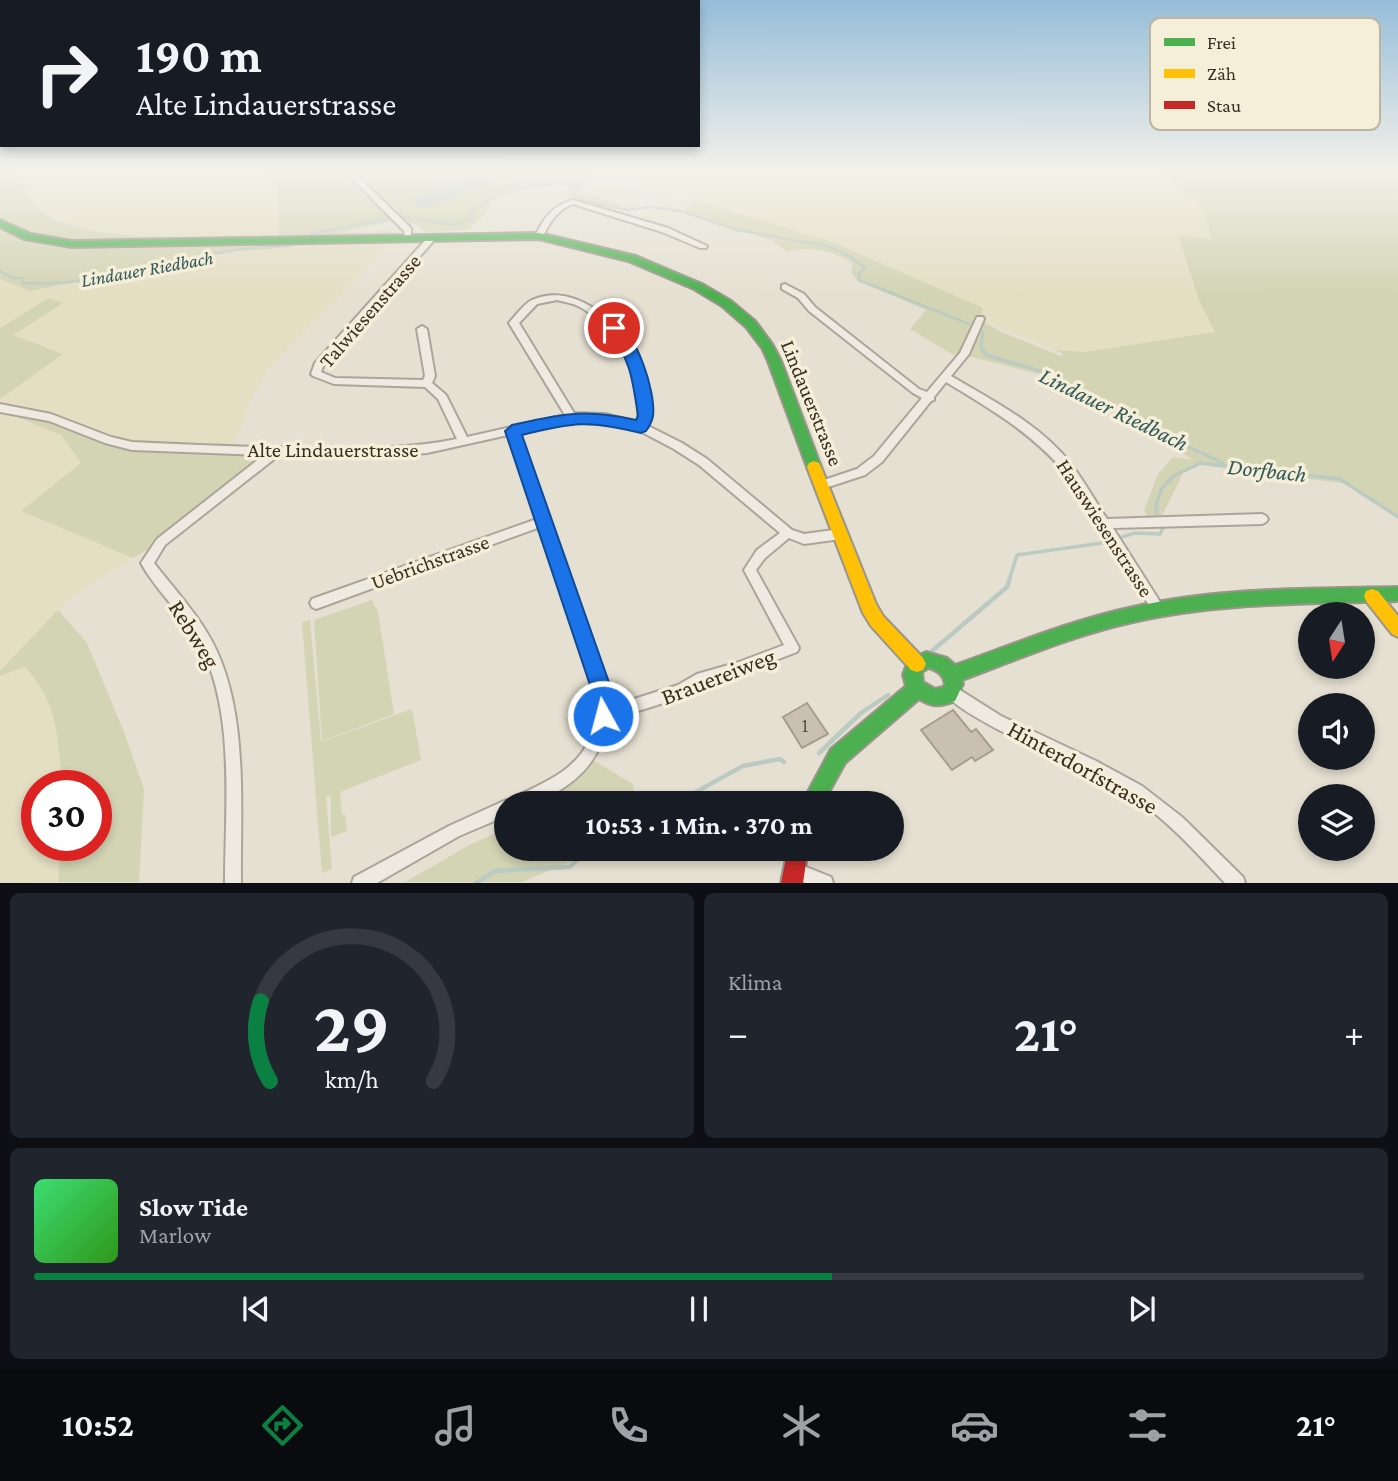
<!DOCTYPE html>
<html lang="de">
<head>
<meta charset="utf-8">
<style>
  body { margin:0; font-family:"Crimson Pro",serif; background:#20242c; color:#f1f3f6; height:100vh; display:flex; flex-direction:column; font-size:26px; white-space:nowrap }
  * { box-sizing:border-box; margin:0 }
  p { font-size:23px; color:#9ea1a6 }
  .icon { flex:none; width:38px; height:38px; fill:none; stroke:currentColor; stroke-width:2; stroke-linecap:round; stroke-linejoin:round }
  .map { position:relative; height:883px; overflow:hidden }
  .panel { display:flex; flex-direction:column; gap:10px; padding:10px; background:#0d0f14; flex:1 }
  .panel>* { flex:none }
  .top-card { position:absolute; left:0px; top:0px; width:700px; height:147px; box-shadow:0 4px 10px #0003; background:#171b24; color:#f1f3f6; overflow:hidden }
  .needle { width:46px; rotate:192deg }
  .fabs { position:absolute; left:1298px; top:602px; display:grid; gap:14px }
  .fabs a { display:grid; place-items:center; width:77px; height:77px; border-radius:50%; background:#171b24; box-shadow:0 4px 10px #0003; font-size:35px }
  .speed { position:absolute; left:21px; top:770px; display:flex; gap:14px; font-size:35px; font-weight:700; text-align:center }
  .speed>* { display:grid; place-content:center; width:91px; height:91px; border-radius:50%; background:#171b24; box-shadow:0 4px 10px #0003; line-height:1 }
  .speed .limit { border:10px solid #d22; background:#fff; color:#111 }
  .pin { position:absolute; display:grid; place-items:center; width:60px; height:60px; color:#fff; margin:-30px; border:4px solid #fff; border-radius:50%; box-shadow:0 2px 7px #0007 }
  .me { position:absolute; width:77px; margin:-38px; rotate:353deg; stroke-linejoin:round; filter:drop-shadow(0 0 5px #0008) }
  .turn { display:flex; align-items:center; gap:24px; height:147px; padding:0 21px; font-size:32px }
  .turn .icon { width:91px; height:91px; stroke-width:2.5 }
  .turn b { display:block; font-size:49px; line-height:60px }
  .big { font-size:52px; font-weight:700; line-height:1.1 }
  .panel .widget { flex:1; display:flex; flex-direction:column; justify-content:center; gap:10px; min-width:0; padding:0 24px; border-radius:10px; background:#20242c }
  .panel .dial { align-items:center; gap:0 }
  .dial svg { height:182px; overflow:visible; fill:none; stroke:#363941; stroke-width:7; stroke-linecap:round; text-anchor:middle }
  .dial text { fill:#f1f3f6; stroke:none }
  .song { display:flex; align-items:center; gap:21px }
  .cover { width:84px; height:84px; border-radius:10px; background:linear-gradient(135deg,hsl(140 70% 55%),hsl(110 70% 35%)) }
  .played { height:7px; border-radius:4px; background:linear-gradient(90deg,#0b8043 60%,#363941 60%) }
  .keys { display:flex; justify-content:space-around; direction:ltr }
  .heat { display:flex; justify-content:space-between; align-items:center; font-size:38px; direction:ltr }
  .panel .tiles { flex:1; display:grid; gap:10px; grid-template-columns:1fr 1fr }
  .widget:last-child { grid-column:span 2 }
  .trip { position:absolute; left:494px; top:791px; width:410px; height:70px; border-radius:35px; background:#171b24; box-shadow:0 4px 10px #0003; font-weight:700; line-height:70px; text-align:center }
  .tabs { display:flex; height:112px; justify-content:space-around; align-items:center; background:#090b0e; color:#9ea1a6 }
  .tabs .icon { width:49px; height:49px }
  .tabs .current { color:#0b8043 }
  .tabs b { font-size:32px; color:#f1f3f6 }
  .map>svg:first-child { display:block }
  .farmland { fill:#e4dec3 }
  .green { fill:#d3d4b4 }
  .water { fill:#bccbc2 }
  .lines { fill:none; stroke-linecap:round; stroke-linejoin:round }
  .stream-far2 { stroke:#bccbc2; stroke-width:2.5 }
  .stream-far1 { stroke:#bccbc2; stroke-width:3.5 }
  .stream { stroke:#bccbc2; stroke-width:4.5 }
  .building { fill:#c9bfb2; stroke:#a69c90; stroke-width:2 }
  .street-casing { stroke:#aba599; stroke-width:4 }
  .fast-casing { stroke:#9a958a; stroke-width:4 }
  .slow-casing { stroke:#9a958a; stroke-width:4 }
  .jam-casing { stroke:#9a958a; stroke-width:4 }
  .street { fill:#eeeae2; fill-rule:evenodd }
  .fast { fill:#4caf50; fill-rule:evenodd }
  .slow { fill:#ffc107; fill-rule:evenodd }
  .jam { fill:#c62828; fill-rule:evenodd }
  .route { fill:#1a73e8; stroke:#114b97; stroke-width:2 }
  .labels { text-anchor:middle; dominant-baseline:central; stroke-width:7; stroke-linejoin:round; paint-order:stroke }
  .far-water-label { font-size:19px; font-style:italic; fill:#315958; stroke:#f5eed9 }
  .street-label { font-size:21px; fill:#3a2e21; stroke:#f5eed9 }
  .near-number-label { font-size:21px; fill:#5e5245 }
  .water-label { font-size:23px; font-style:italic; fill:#315958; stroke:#f5eed9 }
  .near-street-label { font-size:24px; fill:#3a2e21; stroke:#f5eed9 }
  .key { fill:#f5eed9; stroke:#bdb4a2; stroke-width:2 }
  .key-label { font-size:19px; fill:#3a2e21 }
</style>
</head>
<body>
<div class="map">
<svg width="1398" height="883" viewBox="0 0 1398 883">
  <rect width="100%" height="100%" fill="#e5e0d1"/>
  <g class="farmland">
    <path d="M16 170H261L278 189 279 236 166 238 79 228 43 212 30 200Z"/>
    <path d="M593 170H1161L1201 206 1212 239 1179 235 1199 300 1215 332 1085 352 1055 350 980 319 983 308 835 243Z"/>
    <path d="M392 238 374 260 270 367 252 397 232 450 132 446 0 408V399L62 354 12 335 62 303 49 298 0 328V279L30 291 237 251 274 249 296 243Z"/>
    <path d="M0 410 61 435 82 463 22 512 133 558 74 595 0 671Z"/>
    <path d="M25 667 43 687 57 727 62 786H37V845H61L58 882 0 883V676Z"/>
  </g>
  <g class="green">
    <path d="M0 170H16C23 185 28 200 41 211 84 246 223 237 279 235L278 189 261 170H593L598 172 587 180 582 192 620 205 613 214 573 202 568 197 569 185 524 188 488 203 490 209 468 230 425 232 416 224 397 220 339 233 386 231 397 233 392 238 296 243 274 249 237 251 30 291 0 279Z"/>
    <path d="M1161 170H1398V517L1350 484 1199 465 1183 473 1161 518H1149L1144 510 1158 474 1173 457 1193 460 1140 427 1039 374 964 355 960 359 910 329 926 310 858 281 851 273 853 263C832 251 811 245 788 252L771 240 682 212 694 200 835 243 983 308 980 319 999 331 1061 356 1063 354 1055 350 1085 352 1215 332 1199 300 1178 235 1212 239 1201 206Z"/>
    <path d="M49 298 63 303 13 335 63 354 0 399V328Z"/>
    <path d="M0 410 40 415 115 442 276 452 161 542 133 558 21 511 81 463 61 435Z"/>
    <path d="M372 600 378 612 394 714 322 741 314 620Z"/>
    <path d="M58 610 87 643 124 732 144 789 139 882H58L61 845H96V786H62C58 738 59 704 25 667L0 676V671Z"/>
    <path d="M310 620 321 742 412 709 421 760 340 792 342 815 345 814 347 831 331 837V796L326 797 332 869 322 873 302 622Z"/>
    <path d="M588 757 633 784 636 803H559L554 787Z"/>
    <path d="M506 829V849H600L522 882H405L471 844Z"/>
  </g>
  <path class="water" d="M490 170H525L422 209 411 200Z"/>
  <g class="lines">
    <g class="stream-far2">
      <path d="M400 216 454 225 473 218 471 211 513 186 520 189 580 180 582 182 575 186V198L628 210 650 207 680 211 737 230 828 246 849 256 865 268 859 274V280L969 324"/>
      <path d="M311 234 391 218"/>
      <path d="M0 271 13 278H22L23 283C95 287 164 261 235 250 253 248 271 247 289 246L296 243"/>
      <path d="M981 348 983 332"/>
    </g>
    <g class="stream-far1">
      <path d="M981 347 986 355 1044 372 1155 431 1223 463"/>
      <path d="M1157 515 1156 505 1162 488 1175 475 1201 463 1340 479 1398 517"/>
      <path d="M1122 537 1135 533 1160 534 1163 528"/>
      <path d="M1009 580 1017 555 1102 543"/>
    </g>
    <g class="stream">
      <path d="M932 651 1007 587 1010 578"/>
      <path d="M819 753 861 713 888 695"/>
      <path d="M676 803 743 766 780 759 784 762"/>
      <path d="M476 883 495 871 570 867 587 849"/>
    </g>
  </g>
  <g class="building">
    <path d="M807 703 828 734 802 748 783 717Z"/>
    <path d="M953 710 971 732 976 729 993 750 975 761 972 757 952 770 921 730Z"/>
  </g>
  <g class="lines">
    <g class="street-casing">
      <g id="street">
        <path d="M344 170H351L411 228V239H405L404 231Z"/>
        <path d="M573 200 668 228 707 246 706 248H700L662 232 573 204C556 210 550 223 542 238H536L535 236C544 218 553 205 573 200Z"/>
        <path d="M430 235H436L437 237 323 366 321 372 335 378 423 380 425 376 417 329 422 326 427 329 435 376 432 383 446 395 467 437 565 415 509 323C515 316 524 304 532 300 579 279 629 331 644 372 650 390 649 407 646 425L682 443 707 459 792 530 804 534 841 529 845 531 847 534 845 537 841 539 804 544 789 538 765 558 756 570 797 644 799 648 797 652 739 674 700 685 682 697 607 721C602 755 583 778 553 794 547 797 540 802 533 803 525 805 514 803 506 803V816L459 836 377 883H352L354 877 449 826 506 800 510 802 512 798C542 784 581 769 591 734 595 720 595 705 595 690L540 527 316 609 312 607 310 603 312 599 537 519 508 435 427 453 386 456H278L165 545 154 563C171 585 191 607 206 631 250 701 240 803 241 883H225C225 807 236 709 198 641 182 613 156 591 141 563L157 539 264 455 132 450 105 443 49 421 0 412V404L51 414 111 437 132 442C196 445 260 448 324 448 369 448 413 448 457 439L438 399 425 387 334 384 313 376 311 374 315 363ZM557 300C564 302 572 303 578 306 609 321 639 366 640 400 640 407 638 415 637 422L605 414 574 413 519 323 537 304ZM571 421 605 422 638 430 674 449 699 465 780 533 757 550 744 570 784 645 739 662 697 674 678 685 609 707V690L518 433Z"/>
        <path d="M785 284 804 294 815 307 919 389 927 392 960 353 977 317H983L984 319 969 354 951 376C993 401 1040 424 1071 464 1084 481 1095 501 1107 519L1262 514 1266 516 1268 519 1266 522 1262 524 1113 528 1162 605 1164 609 1162 613 1158 615 1154 613 1063 470C1030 432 989 408 946 382L934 397V400L931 401 882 462 865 475 822 489 818 488 816 485 818 482 857 469 874 456 922 398 913 393 809 311 798 298 782 289V285Z"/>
        <path d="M952 685 1001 716 1096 761 1142 786 1182 817 1243 877 1245 883H1225C1196 852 1167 819 1131 796 1089 769 1041 752 997 729 983 721 951 705 945 692L947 687Z"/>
        <path d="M794 862 831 877 833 883H805L788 876 786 870 788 864Z"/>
      </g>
    </g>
    <g class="fast-casing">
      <g id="fast">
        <path d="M0 220 31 234 72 241 539 233 636 256 702 284 731 301 755 321 772 344 781 361 821 467 819 471H809L807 467 768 361 762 348 746 327 722 306 694 289 628 261 539 239 72 247 24 239 0 227Z"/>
        <path d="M1398 587V601C1310 604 1220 602 1133 622 1074 635 1018 659 962 680L963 684 955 701C941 707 932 707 919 699L845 763 823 803H802L831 749 906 686 903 675 908 661 926 652 947 658 955 665C1014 644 1072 620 1133 607 1219 587 1310 589 1398 587ZM928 668C937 670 943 674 945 684L943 687 935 689 923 682 922 672Z"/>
      </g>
    </g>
    <g class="slow-casing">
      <g id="slow">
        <path d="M814 461 819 463 821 467 876 604 883 616 923 658 926 664 923 670 917 672 911 670 871 626 863 613 807 467 809 463Z"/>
        <path d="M1372 589 1378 591 1398 616V637L1392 634 1366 601 1364 596 1366 591Z"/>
      </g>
    </g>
    <g class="jam-casing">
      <path id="jam" d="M788 849H808L803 883H781Z"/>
    </g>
    <use href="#street" class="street"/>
    <use href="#fast" class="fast"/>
    <use href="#slow" class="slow"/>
    <use href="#jam" class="jam"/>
  </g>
  <linearGradient id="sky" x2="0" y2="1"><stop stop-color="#96bdd9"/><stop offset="0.58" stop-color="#f3f1ea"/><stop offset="1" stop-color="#f3f1ea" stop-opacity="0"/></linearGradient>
  <rect width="1398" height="294" fill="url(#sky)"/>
  <path class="route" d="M614 324C637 331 656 393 653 416 652 421 649 427 646 431L641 433C589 420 573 422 522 435L612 691 614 716 611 724 603 727 596 724 592 716V691L505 431 512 425C562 414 585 408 636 420L638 416C632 375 631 362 607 328Z"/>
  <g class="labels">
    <g class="far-water-label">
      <text transform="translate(147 269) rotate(-10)">Lindauer Riedbach</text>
    </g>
    <g class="street-label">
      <text transform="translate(370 311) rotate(-49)">Talwiesenstrasse</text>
      <text transform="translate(812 403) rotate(68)">Lindauerstrasse</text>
      <text x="333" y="450">Alte Lindauerstrasse</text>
      <text transform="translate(1105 528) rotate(57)">Hauswiesenstrasse</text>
      <text transform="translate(430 562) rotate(-20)">Uebrichstrasse</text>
    </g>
    <g class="near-number-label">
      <text x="805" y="725">1</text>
    </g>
    <g class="water-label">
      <text transform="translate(1114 409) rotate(26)">Lindauer Riedbach</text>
      <text transform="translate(1267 470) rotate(6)">Dorfbach</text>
    </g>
    <g class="near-street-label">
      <text transform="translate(195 634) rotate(58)">Rebweg</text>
      <text transform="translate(718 676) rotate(-21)">Brauereiweg</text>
      <text transform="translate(1083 767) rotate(29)">Hinterdorfstrasse</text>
    </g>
  </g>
  <rect x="1150" y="18" width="230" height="112" rx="10" class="key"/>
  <rect x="1164" y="38" width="31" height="8" fill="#4caf50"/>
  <rect x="1164" y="69" width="31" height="9" fill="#ffc107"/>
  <rect x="1164" y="101" width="31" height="8" fill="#c62828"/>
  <g class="key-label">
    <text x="1207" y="49">Frei</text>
    <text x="1207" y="80">Zäh</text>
    <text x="1207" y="112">Stau</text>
  </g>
</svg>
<div class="fabs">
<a><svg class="needle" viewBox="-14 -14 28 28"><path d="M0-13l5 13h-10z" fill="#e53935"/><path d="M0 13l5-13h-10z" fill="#9ea1a6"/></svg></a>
<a><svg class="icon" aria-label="sound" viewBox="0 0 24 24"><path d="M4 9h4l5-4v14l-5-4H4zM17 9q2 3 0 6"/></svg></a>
<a><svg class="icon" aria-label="layers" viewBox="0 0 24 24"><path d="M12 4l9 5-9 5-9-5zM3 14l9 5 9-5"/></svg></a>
</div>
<div class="speed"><div class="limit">30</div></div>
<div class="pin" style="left:614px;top:328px;background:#d93025"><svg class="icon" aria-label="arrive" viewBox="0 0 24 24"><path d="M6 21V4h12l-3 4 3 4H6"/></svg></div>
<svg class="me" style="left:603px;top:716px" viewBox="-20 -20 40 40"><circle r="17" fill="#1a73e8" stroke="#fff" stroke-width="3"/><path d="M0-11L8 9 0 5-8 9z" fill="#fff"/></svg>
<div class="trip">10:53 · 1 Min. · 370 m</div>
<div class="top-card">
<div class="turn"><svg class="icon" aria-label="right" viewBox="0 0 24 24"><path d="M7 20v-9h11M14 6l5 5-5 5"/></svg><div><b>190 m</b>Alte Lindauerstrasse</div></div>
</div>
</div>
<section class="panel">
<div class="tiles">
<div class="widget dial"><svg viewBox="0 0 100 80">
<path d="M14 69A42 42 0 1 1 86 69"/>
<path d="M14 69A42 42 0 0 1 10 34" stroke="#0b8043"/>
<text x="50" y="56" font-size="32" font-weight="700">29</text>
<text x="50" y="72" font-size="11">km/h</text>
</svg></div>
<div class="widget"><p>Klima</p>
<div class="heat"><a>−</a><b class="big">21°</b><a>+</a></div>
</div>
<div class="widget">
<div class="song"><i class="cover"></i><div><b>Slow Tide</b><p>Marlow</p></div></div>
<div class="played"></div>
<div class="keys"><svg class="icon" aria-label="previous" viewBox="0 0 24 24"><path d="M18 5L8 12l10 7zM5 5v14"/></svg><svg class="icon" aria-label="pause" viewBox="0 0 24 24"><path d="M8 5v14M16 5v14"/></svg><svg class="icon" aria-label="next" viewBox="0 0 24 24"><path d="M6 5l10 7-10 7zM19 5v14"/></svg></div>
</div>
</div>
</section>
<nav class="tabs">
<b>10:52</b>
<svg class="icon current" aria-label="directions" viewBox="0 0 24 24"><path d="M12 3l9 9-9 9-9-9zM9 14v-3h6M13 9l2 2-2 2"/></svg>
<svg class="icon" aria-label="music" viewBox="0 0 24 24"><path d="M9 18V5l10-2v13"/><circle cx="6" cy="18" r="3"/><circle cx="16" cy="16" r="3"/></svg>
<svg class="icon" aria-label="phone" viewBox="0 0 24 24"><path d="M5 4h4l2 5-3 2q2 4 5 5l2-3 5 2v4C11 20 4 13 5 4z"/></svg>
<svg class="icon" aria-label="climate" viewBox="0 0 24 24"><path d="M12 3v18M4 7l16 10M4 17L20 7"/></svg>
<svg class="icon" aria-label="car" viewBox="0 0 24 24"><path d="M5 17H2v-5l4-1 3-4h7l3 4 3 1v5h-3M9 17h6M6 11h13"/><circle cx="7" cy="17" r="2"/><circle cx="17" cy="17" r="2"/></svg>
<svg class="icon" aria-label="filters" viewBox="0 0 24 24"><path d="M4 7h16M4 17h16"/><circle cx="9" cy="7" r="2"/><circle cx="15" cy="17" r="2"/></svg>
<b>21°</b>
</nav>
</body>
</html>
